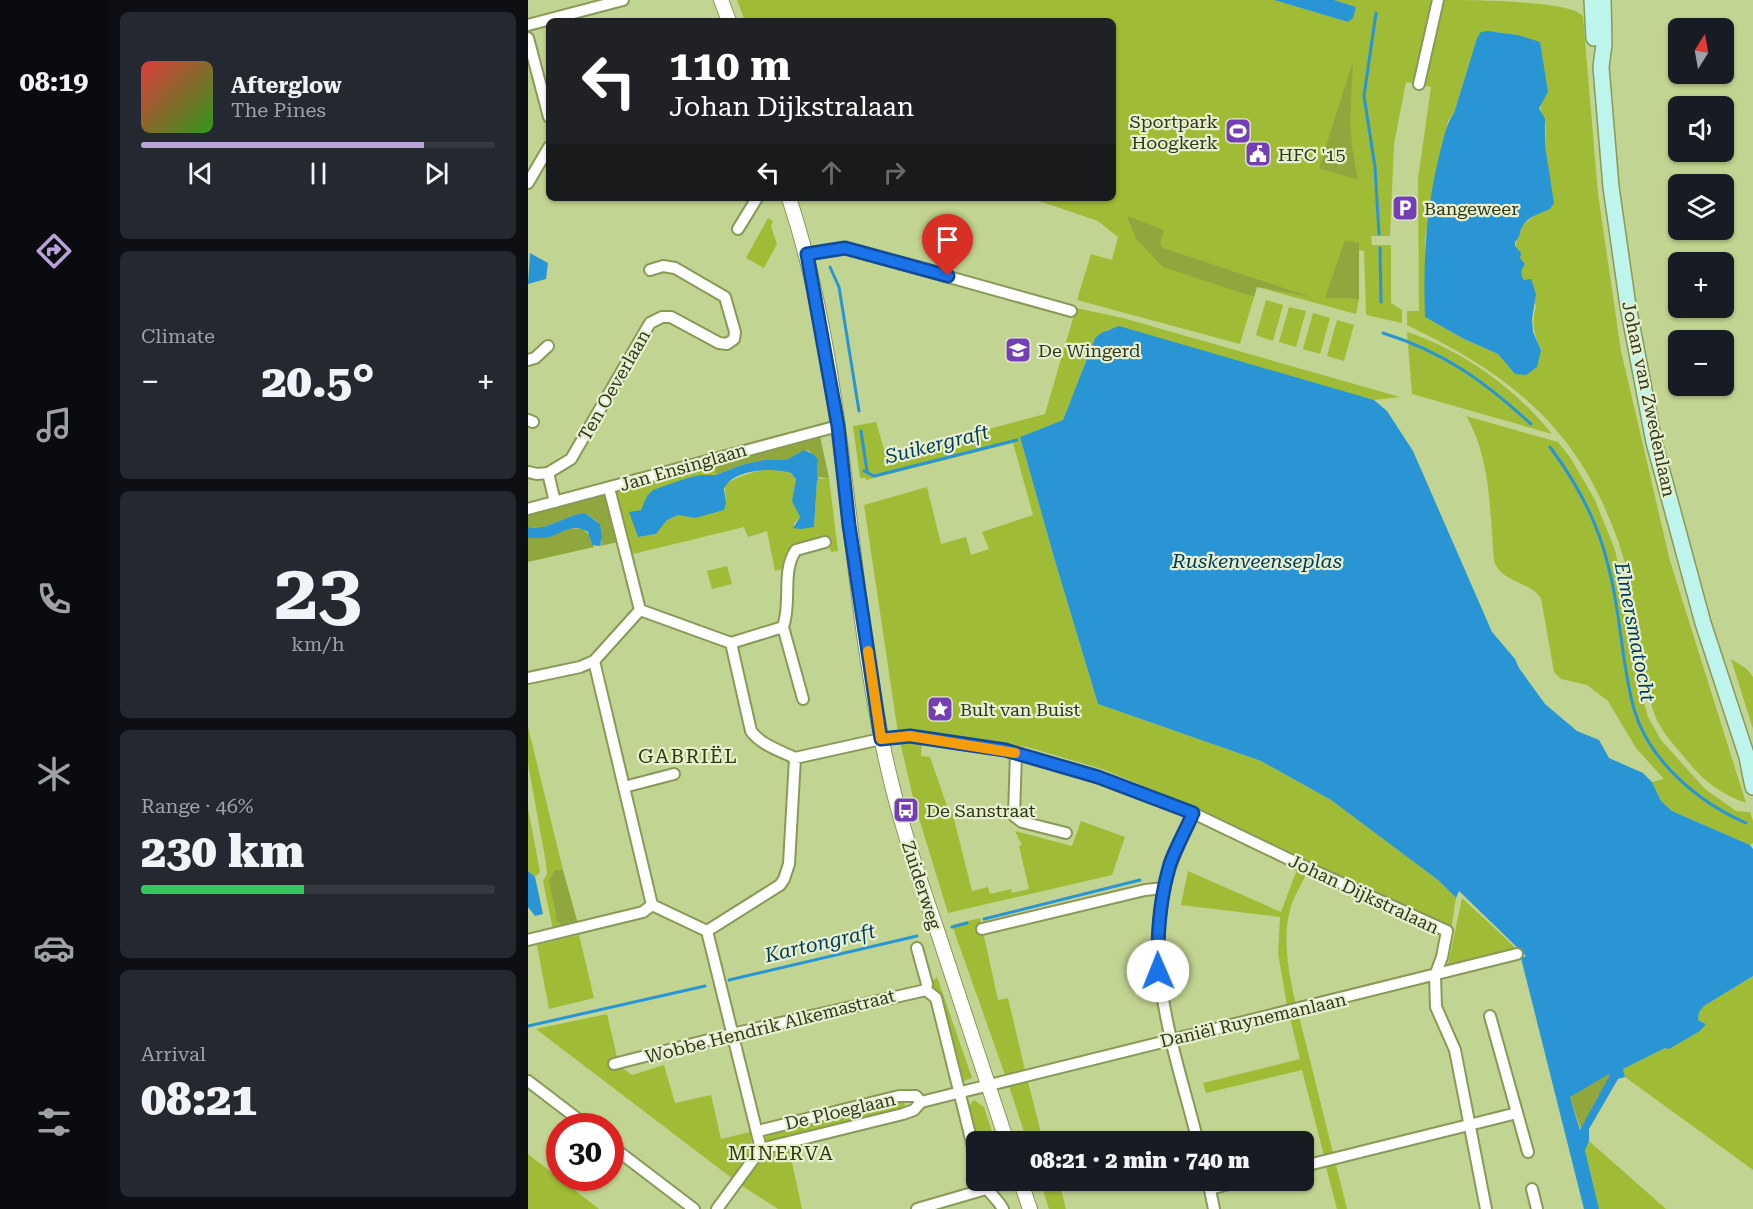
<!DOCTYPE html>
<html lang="en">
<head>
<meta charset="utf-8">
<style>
  body { margin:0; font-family:"Roboto Serif",serif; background:#242831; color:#f1f3f6; height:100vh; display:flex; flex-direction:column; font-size:22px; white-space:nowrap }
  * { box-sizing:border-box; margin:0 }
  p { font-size:20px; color:#9ea1a6 }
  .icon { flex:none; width:33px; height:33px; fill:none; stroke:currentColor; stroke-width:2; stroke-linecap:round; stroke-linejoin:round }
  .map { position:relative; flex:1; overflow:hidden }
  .panel { display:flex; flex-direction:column; gap:12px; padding:12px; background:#0d0f14; width:420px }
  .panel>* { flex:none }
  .top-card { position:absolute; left:18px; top:18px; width:570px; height:183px; border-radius:9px; box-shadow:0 2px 4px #0004; background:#202124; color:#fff; overflow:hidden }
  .needle { width:39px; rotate:11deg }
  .buttons { position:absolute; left:1140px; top:18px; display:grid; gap:12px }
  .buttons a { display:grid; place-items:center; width:66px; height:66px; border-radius:9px; background:#171b24; box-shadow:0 2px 4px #0004; font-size:30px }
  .speed { position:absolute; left:18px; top:1113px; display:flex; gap:12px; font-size:30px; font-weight:700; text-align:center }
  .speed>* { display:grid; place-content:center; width:78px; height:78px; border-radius:50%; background:#171b24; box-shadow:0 2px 4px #0004; line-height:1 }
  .speed .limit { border:9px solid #d22; background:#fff; color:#111 }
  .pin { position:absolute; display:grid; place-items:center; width:51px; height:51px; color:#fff; margin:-62px -26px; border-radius:50% 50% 50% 0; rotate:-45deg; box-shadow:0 0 6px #0007 }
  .pin .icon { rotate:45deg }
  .me { position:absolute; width:66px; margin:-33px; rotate:359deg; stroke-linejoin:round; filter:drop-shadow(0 0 4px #0008) }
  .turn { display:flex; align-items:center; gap:21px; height:126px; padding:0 24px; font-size:27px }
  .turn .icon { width:78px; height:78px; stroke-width:2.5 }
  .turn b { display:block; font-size:42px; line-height:51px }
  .lanes { display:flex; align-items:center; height:57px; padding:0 24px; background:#0003; justify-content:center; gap:30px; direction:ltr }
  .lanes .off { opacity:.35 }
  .big { font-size:45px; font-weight:800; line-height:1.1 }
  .panel .widget { flex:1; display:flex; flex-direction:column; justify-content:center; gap:9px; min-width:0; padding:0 21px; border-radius:9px; background:#242831 }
  .panel .dial { align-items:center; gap:0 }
  .dial b { font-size:78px; line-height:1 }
  .song { display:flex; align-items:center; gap:18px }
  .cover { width:72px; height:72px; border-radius:9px; background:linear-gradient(135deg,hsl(0 70% 55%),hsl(110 70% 35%)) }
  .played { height:6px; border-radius:3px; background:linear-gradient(90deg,#b9a2d9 80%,#363941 80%) }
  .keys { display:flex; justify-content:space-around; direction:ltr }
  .heat { display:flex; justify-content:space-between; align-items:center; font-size:33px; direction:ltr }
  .charge { height:9px; border-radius:4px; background:linear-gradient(90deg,#34c759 46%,#363941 0) }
  .trip { position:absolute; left:438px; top:1131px; width:348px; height:60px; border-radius:9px; background:#171b24; box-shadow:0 2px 4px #0004; font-weight:800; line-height:60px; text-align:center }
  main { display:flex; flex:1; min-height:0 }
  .dock { display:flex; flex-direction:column; width:108px; justify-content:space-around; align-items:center; background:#090b0e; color:#9ea1a6 }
  .dock .icon { width:42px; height:42px }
  .dock .on { color:#b9a2d9 }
  .dock b { font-size:27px; color:#f1f3f6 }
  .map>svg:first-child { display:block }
  .green { fill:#a0bb36; fill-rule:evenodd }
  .forest { fill:#90a73e }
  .water { fill:#2995d5; fill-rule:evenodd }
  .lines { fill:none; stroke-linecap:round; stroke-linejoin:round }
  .stream { stroke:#2995d5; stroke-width:3 }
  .minor-casing { stroke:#889958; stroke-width:14 }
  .tertiary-casing { stroke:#889958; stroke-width:16 }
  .secondary-casing { stroke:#889958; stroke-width:18 }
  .minor { stroke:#fff; stroke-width:10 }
  .tertiary { stroke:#fff; stroke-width:14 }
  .secondary { stroke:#bdf4ec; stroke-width:15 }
  .route-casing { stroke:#114b97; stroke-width:15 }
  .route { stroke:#1a73e8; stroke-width:10 }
  .slow { stroke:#f59e0b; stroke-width:10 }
  .labels { text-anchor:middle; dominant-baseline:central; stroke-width:4.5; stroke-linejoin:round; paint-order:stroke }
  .poi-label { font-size:18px; fill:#31371c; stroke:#e6f0cf; text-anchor:start }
  .street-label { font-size:18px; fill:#31371c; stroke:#e6f0cf }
  .water-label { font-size:20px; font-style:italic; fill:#003a5a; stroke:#e6f0cf }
  .neighbourhood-label { font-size:20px; letter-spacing:1.5px; fill:#313b09; stroke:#e6f0cf }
</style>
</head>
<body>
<main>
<nav class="dock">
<b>08:19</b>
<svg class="icon on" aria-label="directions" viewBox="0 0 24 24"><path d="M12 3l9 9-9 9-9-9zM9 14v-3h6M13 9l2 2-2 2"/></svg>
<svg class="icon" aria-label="music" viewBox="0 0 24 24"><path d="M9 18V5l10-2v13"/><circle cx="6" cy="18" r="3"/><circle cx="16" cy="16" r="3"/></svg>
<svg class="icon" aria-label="phone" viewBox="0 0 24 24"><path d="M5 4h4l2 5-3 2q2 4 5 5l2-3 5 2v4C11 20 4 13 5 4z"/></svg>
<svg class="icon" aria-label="climate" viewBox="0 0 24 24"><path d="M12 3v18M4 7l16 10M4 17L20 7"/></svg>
<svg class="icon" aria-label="car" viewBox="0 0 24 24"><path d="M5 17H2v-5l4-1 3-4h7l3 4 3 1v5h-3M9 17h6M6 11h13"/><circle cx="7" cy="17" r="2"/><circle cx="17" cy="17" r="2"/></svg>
<svg class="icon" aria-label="filters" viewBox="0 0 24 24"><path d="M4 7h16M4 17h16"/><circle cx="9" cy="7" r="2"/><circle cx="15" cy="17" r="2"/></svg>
</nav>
<section class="panel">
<div class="widget">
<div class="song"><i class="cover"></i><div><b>Afterglow</b><p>The Pines</p></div></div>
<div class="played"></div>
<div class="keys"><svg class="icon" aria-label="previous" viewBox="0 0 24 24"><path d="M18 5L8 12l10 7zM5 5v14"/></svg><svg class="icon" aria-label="pause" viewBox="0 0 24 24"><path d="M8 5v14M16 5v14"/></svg><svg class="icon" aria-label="next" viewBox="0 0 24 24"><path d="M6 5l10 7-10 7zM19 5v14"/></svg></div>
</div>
<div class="widget"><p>Climate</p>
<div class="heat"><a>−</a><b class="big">20.5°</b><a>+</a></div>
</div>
<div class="widget dial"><b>23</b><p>km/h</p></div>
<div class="widget"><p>Range · 46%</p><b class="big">230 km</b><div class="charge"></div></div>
<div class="widget"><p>Arrival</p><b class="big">08:21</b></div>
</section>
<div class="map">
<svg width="1225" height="1209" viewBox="0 0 1225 1209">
  <rect width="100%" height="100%" fill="#c2d491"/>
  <g class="green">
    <path d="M209 0H746L820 22 828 7 806 0H906L888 84 878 82 866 144 862 236H843L844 245H863V303L874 310V323L838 315 836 251 830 250 799 298 831 299 828 314 729 287 712 344 549 300 563 254 584 260 590 237 570 221 502 198H585V21H217ZM608 239 627 247 767 294 729 287 725 297Z"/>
    <path d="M913 0C940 0 1042 0 1055 16L1070 194 1093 351 1142 561 1218 803C1192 794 1173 779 1157 758 1145 744 1132 730 1126 713 1116 685 1115 656 1111 628 1108 610 1104 592 1100 574 1091 539 1077 504 1059 473 1016 400 953 361 879 325V311H891L890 179 903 87 895 85ZM969 32 990 35 1018 126 1017 145 1020 164 1022 209 1008 214 995 225 987 246 992 258 993 276 1008 306C1003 323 1006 334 1013 350L987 374 970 354 936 339 897 317V239L920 121 926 113 949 38Z"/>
    <path d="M240 218 245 221 243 226 249 244 236 268 218 258Z"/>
    <path d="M738 300 755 305 745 341 728 335Z"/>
    <path d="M761 307 778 311 768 347 751 342Z"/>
    <path d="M548 308 595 318 872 397 846 400 581 329 567 338 535 420 492 437 527 561 570 704 733 761 803 800 910 880 928 898 923 930 676 811 574 769 499 747 370 733 336 505 399 487 413 544 438 537 443 555 461 549 454 532 505 515 485 443 338 480V478H332L325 426 348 422 358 456 517 414Z"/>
    <path d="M785 313 802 318 792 354 775 349Z"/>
    <path d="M809 320 826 325 816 361 799 356Z"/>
    <path d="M879 332C934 350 987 388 1024 434L884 394Z"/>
    <path d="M938 416 1030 442 1042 457 1067 500 1087 550 1104 629 1111 684 1120 717 1133 740 1177 789 1208 811 1222 812 1225 821V843L1222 845 1144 811 1133 801 1124 782 1136 779 1108 748 1080 701 1059 685 1033 679 1026 672 1013 598C999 580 974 583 966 561 962 514 963 457 938 416Z"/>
    <path d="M187 465 188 475 159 478 119 496 115 508 102 517 105 519 110 537 128 534 139 520 150 515 167 518 198 503 197 485C211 474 257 459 268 479L265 497 272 517 266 523V528L286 527 289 479 301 478 310 551 303 552 299 538 263 548 255 569 247 571 239 531 220 537 216 527 101 555 87 491Z"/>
    <path d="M199 566 204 584 184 589 179 571Z"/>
    <path d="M1203 659 1219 669 1225 677V729Z"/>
    <path d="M0 727 35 870 27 871C26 890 21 914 36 927L25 930 15 881 19 874 18 863 0 764Z"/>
    <path d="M372 741 394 743 393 756 402 757 421 812 424 811 444 891 460 887 462 894 483 889 484 893 501 889 491 846 494 845 487 831 544 846 553 821 597 837 584 875 420 913 386 802Z"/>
    <path d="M0 808 12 872 7 877 0 871Z"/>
    <path d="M770 867 779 872C774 884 765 897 762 910 754 940 761 975 768 1004L759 1006 750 953 752 917 653 905 660 871 753 912Z"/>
    <path d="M934 898 990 950 920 965Z"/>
    <path d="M452 918 470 1000 480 998 497 1070 477 1075 424 925Z"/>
    <path d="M51 935 66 998 21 1009 9 945Z"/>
    <path d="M1225 976V1170L1097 1077 1095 1069 1137 1048H1141L1172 1031 1177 1023 1170 1020 1171 1012 1176 1006Z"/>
    <path d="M409 977 444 1078 436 1081 410 994 403 983Z"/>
    <path d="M79 1014 89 1057 82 1059 104 1075 136 1065 147 1103 183 1095 193 1139 222 1132 225 1151 205 1179 8 1029Z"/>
    <path d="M771 1016 805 1153 796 1156 774 1070 678 1093 675 1083 772 1059 762 1018Z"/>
    <path d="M500 1082 515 1141H499L481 1086Z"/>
    <path d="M446 1100 456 1107 467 1141H450L441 1106Z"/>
    <path d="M373 1101 377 1104 375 1109 237 1142 238 1137 242 1134Z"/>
    <path d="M1061 1141 1138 1209H1071L1057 1150 1058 1144Z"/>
    <path d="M260 1144 274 1209H250L213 1185 240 1151Z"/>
    <path d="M0 1154 71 1209H0Z"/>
    <path d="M808 1165 819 1209H809L798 1167Z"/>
    <path d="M512 1181H531L538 1209H521Z"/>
  </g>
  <g class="forest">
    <path d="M825 61 822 122 824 147 830 180 791 168Z"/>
    <path d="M599 216 636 230 632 243 635 248 783 297 729 287 726 297 635 267 608 239Z"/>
    <path d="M817 240 831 243V299L797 298Z"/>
    <path d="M292 436 301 478 289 477 290 459 281 451 276 450 258 460H236L213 465 188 475 187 465Z"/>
    <path d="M78 493 90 542 72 546 74 542 70 522 57 513C36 515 21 531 0 527V513Z"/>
    <path d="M38 528 55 529 62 536V541L66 547 0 562V538L24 536Z"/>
    <path d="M27 870H35L50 924 36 927 29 921 21 880Z"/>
    <path d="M1081 1073 1083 1075 1053 1130 1042 1097Z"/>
  </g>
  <g class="water">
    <path d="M746 0H806L828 7 825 18 820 22Z"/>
    <path d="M960 31 990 35 1012 42 1020 92 1011 108 1017 119V145L1026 203 1022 209C1013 213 1002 216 996 224 991 230 993 237 987 242V246L993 253 992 258 997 264C993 270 992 274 996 280L1003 279 1008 294 1004 319 1005 332 1013 350 1009 367 998 375 987 374 970 354 936 339 897 317C895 258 898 209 912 152 916 138 918 124 926 113L949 38 953 32Z"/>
    <path d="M2 253 20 263 18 279 0 284Z"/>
    <path d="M591 326 846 400 859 411 885 451 964 632 987 659 991 668 1017 704 1049 731 1071 740 1081 758 1115 773 1124 782 1133 801 1144 811 1222 845 1225 849V976L1176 1006 1171 1012 1170 1020 1178 1024 1172 1031 1141 1049 1137 1048 1095 1069 1097 1077 1090 1079 1061 1129V1141L1057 1150 1071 1209H1056L993 958 998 956 931 891 928 898 910 880 803 800 733 761 570 704 527 561 492 437 535 420 567 338 573 333ZM1081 1074 1082 1075 1052 1130 1042 1097Z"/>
    <path d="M276 450 285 454 290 459 289 477 291 479 289 480 286 527 273 529 265 528 272 517 264 501 268 479 263 473C245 467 204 469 196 489L198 503 196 510 167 518 150 515 139 520 128 534 110 537 101 512 113 510 119 496 125 490 159 478 172 475H188L213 465 236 460H258Z"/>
    <path d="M57 513 72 524 74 538 72 546 64 545 60 532C46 523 37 531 24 536 16 539 8 538 0 538V527C21 531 36 515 57 513Z"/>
    <path d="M0 871 7 877 15 914 7 916 0 907Z"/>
  </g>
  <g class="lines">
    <g class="stream">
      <path d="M848 13 836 96 847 167 851 234"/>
      <path d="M852 248 853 302"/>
      <path d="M302 267 311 287 331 411"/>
      <path d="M855 333C916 352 956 381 1003 424"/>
      <path d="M333 431 339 471"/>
      <path d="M1022 447C1048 482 1070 522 1080 565 1093 612 1093 662 1106 709 1121 761 1170 802 1218 823"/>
      <path d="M336 471 346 476 489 440"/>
      <path d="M456 919 612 880"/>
      <path d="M424 927 439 923"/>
      <path d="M201 980 389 936"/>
      <path d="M0 1026 177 986"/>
    </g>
    <g class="minor-casing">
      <g id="minor">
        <path d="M0 25 95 0"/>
        <path d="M0 38 21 117"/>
        <path d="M891 84 910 0"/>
        <path d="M0 183 21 147"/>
        <path d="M210 229 229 198"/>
        <path d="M279 254 317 248 543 311"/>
        <path d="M0 360 7 358 20 346"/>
        <path d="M0 420 5 422"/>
        <path d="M0 472 9 474 20 473 43 459 122 323 134 317H143L191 343 199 344 206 339 207 332 197 297 147 268 135 266 122 270"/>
        <path d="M20 473 27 502"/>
        <path d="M81 488 112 610"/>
        <path d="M0 509 310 426"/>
        <path d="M203 643 255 627"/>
        <path d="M66 661 124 905"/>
        <path d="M0 678 52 667 66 661 112 610 203 643 223 731C233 745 253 751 267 758"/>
        <path d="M275 699 255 627C264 602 253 571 268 550L297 542"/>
        <path d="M488 753 486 816 494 822 538 833"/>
        <path d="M96 787 146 774"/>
        <path d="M665 813C654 837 643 860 637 885 616 972 649 1058 670 1142"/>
        <path d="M454 929 617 890 636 888"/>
        <path d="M179 931 233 1149 189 1209"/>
        <path d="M0 940 115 912 124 905 179 931 252 885 256 879 261 864 267 758 353 739 382 736 477 750 570 777 665 813 771 864 919 931 914 957 907 976 908 1007 927 1050 958 1209"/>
        <path d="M389 948 399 984 398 990 408 998 448 1159"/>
        <path d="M962 1016 1000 1152"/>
        <path d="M86 1064 204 1034 398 990"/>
        <path d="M0 1081 59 1126"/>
        <path d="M393 1102 989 954"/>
        <path d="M230 1131 371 1096H388L393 1102 386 1110 375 1114 233 1149"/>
        <path d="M82 1145 166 1209"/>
        <path d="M776 1166 989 1113"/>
        <path d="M454 1180C459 1192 469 1198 475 1209"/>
        <path d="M680 1180 686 1209"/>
        <path d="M682 1189 716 1180"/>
        <path d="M1004 1189 1009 1209"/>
        <path d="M389 1209 458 1189"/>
      </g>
    </g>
    <g class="tertiary-casing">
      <g id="tertiary">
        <path d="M193 0 201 21"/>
        <path d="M261 198C319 373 317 561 354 741 367 807 388 870 410 933 433 1003 456 1072 479 1142"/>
        <path d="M492 1180 502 1209"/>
      </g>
    </g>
    <g class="secondary-casing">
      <g id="secondary">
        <path d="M1064 0 1066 38"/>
        <path d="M1075 0 1076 44 1073 67 1083 187 1100 306 1126 442 1175 623 1219 757 1225 787"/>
      </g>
    </g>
    <use href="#minor" class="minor"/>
    <use href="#tertiary" class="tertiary"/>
    <use href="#secondary" class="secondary"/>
  </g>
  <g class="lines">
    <g class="route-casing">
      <path id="route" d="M420 276 317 248 279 254 310 426 321 525 353 739 382 736 477 750 570 777 665 813C658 830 648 847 642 864 632 898 629 935 630 971"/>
    </g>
    <use href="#route" class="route"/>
    <path class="slow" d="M340 651 353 739 382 736 487 753"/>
  </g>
  <defs>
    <g id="stadium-square" transform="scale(1.35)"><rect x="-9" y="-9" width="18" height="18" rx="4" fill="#743eb5" stroke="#e6f0cf"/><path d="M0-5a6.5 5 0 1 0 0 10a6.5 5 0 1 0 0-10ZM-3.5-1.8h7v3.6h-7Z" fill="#fff"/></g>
    <g id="civic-square" transform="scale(1.35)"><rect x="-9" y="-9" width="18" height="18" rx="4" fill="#743eb5" stroke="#e6f0cf"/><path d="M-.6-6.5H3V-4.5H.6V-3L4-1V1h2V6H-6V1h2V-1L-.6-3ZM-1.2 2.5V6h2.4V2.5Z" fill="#fff"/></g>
    <g id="parking-square" transform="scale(1.35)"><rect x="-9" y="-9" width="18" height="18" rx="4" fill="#743eb5" stroke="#e6f0cf"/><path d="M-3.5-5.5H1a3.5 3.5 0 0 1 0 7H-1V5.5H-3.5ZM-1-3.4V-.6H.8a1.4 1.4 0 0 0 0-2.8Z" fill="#fff"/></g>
    <g id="school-square" transform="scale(1.35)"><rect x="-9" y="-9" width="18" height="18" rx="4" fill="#743eb5" stroke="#e6f0cf"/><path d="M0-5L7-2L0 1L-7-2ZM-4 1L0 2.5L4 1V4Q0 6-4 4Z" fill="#fff"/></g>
    <g id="sight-square" transform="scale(1.35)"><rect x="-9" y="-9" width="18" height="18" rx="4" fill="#743eb5" stroke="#e6f0cf"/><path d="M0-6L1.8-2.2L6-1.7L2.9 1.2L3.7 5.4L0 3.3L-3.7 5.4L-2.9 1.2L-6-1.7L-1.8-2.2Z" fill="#fff"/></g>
    <g id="bus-square" transform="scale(1.35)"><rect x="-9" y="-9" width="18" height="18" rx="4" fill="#743eb5" stroke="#e6f0cf"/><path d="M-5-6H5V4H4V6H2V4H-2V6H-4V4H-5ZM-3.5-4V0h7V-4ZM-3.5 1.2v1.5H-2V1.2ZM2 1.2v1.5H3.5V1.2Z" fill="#fff"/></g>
  </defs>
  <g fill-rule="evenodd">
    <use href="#stadium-square" x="710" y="131"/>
    <use href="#civic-square" x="730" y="154"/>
    <use href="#parking-square" x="877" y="208"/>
    <use href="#school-square" x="490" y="350"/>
    <use href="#sight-square" x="412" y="709"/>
    <use href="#bus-square" x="378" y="810"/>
  </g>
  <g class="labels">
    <g class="poi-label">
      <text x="690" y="121" text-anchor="end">Sportpark<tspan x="690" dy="21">Hoogkerk</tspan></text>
      <text x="750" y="154">HFC '15</text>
      <text x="896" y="208">Bangeweer</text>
      <text x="510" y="350">De Wingerd</text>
      <text x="432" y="709">Bult van Buist</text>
      <text x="398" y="810">De Sanstraat</text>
    </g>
    <g class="street-label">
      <text transform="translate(86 385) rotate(-60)">Ten Oeverlaan</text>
      <text transform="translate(1121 399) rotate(78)">Johan van Zwedenlaan</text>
      <text transform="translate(155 467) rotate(-16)">Jan Ensinglaan</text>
      <text transform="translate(394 885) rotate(72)">Zuiderweg</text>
      <text transform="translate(836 894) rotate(25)">Johan Dijkstralaan</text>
      <text transform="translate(725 1020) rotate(-13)">Daniël Ruynemanlaan</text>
      <text transform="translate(242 1026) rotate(-14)">Wobbe Hendrik Alkemastraat</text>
      <text transform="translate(312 1111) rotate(-13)">De Ploeglaan</text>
    </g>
    <g class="water-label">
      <text transform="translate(409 444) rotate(-14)">Suikergraft</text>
      <text x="729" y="561">Ruskenveenseplas</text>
      <text transform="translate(1107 632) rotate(79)">Elmersmatocht</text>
      <text transform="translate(292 943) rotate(-13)">Kartongraft</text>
    </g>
    <g class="neighbourhood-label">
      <text x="160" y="756">GABRIËL</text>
      <text x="253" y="1153">MINERVA</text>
    </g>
  </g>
</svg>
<div class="buttons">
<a><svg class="needle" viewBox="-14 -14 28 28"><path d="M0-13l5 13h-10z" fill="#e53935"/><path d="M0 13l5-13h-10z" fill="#9ea1a6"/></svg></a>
<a><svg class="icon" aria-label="sound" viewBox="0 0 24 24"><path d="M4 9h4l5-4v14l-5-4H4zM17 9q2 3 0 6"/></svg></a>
<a><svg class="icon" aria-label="layers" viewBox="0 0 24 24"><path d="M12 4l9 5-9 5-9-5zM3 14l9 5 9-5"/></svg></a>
<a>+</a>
<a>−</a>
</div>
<div class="speed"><div class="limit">30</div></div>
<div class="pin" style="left:420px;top:276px;background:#d93025"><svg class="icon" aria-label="arrive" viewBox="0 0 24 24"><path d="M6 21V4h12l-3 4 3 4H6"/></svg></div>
<svg class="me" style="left:630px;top:971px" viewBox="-20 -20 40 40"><circle r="19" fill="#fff"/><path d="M0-13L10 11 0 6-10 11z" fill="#1a73e8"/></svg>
<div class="trip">08:21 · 2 min · 740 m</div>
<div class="top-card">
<div class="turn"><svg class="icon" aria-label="left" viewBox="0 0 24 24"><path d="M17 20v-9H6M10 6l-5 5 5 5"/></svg><div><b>110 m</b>Johan Dijkstralaan</div></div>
<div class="lanes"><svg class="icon" aria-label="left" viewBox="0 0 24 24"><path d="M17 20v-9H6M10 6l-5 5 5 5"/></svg><svg class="icon off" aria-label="ahead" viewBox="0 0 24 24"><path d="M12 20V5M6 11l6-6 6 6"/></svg><svg class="icon off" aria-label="right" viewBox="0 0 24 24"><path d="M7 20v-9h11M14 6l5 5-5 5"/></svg></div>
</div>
</div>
</main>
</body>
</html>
